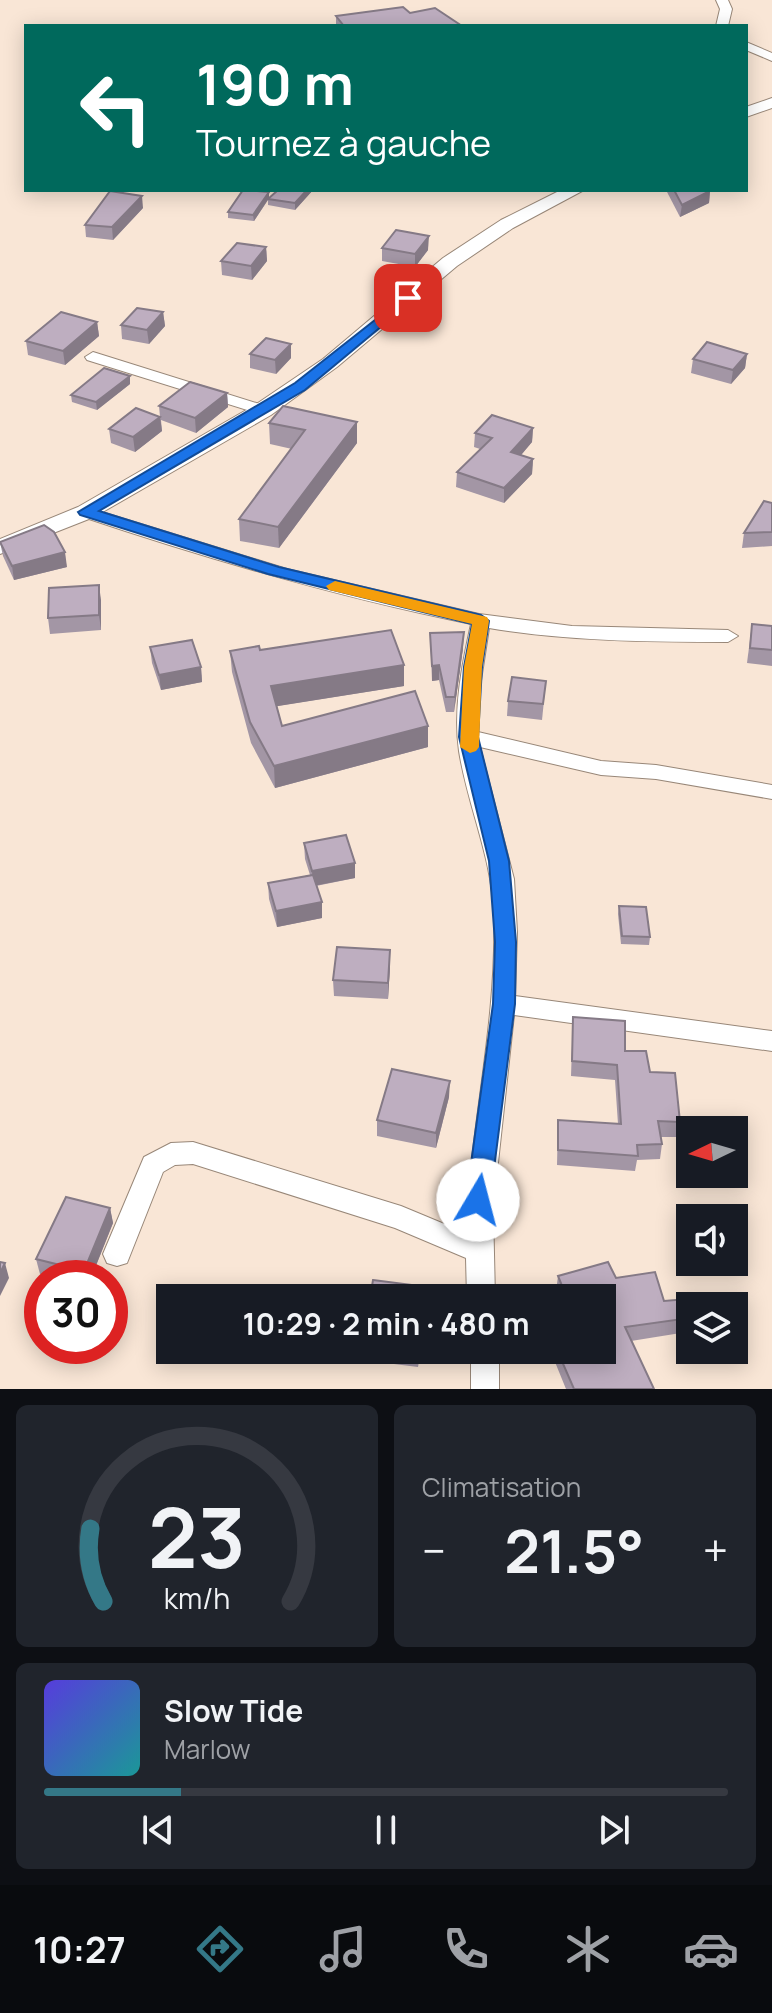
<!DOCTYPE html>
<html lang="fr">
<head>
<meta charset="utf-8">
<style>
  body { margin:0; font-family:Manrope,sans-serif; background:#20242c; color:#f1f3f6; height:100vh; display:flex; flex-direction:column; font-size:30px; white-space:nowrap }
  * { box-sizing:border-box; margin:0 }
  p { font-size:26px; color:#9ea1a6 }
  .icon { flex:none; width:44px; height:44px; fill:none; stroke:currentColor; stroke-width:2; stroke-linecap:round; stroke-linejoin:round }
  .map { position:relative; height:1389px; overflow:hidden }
  .drawer { display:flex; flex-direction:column; gap:16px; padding:16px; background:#0d0f14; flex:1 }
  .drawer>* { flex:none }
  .banner { position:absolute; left:24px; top:24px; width:724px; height:168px; border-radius:0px; box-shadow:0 4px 20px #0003; background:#00695c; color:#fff; overflow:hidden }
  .needle { width:52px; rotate:265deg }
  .fabs { position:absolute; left:676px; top:1116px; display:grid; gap:16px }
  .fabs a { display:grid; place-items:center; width:72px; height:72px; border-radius:0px; background:#171b24; box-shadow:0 4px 20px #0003; font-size:40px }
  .speed { position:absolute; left:24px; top:1260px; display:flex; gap:16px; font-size:40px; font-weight:700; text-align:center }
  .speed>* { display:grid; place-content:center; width:104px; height:104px; border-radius:50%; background:#171b24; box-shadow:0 4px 20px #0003; line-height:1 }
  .speed .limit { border:12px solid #d22; background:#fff; color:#111 }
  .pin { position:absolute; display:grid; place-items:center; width:68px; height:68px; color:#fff; margin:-34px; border-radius:16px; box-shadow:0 4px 12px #0006 }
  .me { position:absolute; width:88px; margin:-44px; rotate:8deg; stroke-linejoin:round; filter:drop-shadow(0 0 6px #0008) }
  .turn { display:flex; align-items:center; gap:28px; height:168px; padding:0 40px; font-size:36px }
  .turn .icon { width:104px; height:104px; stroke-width:2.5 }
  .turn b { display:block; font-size:56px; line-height:68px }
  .big { font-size:60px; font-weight:700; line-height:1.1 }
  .drawer .widget { flex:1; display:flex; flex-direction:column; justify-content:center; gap:12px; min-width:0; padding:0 28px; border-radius:12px; background:#20242c }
  .drawer .dial { align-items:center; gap:0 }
  .dial svg { height:208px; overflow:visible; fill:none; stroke:#363941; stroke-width:7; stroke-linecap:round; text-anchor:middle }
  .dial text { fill:#f1f3f6; stroke:none }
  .song { display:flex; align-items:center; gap:24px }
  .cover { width:96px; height:96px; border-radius:12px; background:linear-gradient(135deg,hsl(250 70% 55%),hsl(180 70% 35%)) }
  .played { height:8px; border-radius:4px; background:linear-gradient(90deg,#347887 20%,#363941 20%) }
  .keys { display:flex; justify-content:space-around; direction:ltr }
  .heat { display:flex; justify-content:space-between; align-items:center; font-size:44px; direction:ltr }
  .drawer .tiles { flex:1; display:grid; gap:16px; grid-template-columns:1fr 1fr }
  .widget:last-child { grid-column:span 2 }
  .trip { position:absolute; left:156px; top:1284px; width:460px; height:80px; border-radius:0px; background:#171b24; box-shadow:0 4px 20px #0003; font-weight:700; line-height:80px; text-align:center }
  .tab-bar { display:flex; height:128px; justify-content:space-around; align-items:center; background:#090b0e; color:#9ea1a6 }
  .tab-bar .icon { width:56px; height:56px }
  .tab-bar .current { color:#347887 }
  .tab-bar b { font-size:36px; color:#f1f3f6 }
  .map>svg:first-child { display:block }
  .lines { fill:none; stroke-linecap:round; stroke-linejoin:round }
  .minor-casing { stroke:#988778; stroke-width:2 }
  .tertiary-casing { stroke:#988778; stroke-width:2 }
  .minor { fill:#fff; fill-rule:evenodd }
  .tertiary { fill:#fff; fill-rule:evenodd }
  .wall { fill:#a396a5 }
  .shaded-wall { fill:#857a86 }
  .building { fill:#beaec0; stroke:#857a86; stroke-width:2 }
  .route { fill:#1a73e8; stroke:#114b97; stroke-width:2 }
  .slow { fill:#f59e0b }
</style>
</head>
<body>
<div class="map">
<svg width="772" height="1389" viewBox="0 0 772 1389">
  <rect width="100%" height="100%" fill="#f9e6d6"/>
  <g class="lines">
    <g class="minor-casing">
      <g id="minor">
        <path d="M716 0H728L732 9 728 26H716L720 9Z"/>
        <path d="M746 42 772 53V61L746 50Z"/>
        <path d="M93 352 269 407 271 410 263 415 257 413 87 360 85 357Z"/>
        <path d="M86 507 287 569 479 614 572 626 728 630 738 636 728 642C648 642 568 641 489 628L480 687 478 732 601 761 656 765 772 785V799L656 779 601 775 480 747 514 879 517 932 515 996 772 1031V1051L514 1015 493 1209 495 1298H467L466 1258 395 1228 193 1164 175 1165 163 1172 127 1263 117 1266 107 1263 103 1254 144 1157 171 1143 193 1142 401 1206 466 1233C470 1128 497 1024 494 918 493 859 468 808 459 751 453 709 462 665 471 624 338 597 208 559 80 516L77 512 80 508Z"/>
        <rect x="471" y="1350" width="28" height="39"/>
      </g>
    </g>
    <g class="tertiary-casing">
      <g id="tertiary">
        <path d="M772 98V108L746 117V107Z"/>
        <path d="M561 190H584L513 228 457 266 337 367 271 415 94 517 0 554V539L78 507 255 405 323 359 443 258 501 220Z"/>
      </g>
    </g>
    <use href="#minor" class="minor"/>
    <use href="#tertiary" class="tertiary"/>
  </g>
  <g class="wall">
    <path d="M410 13 462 26H338L336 24V16Z"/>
    <path d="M313 190 295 210 268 205V200L254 221 228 218V212L269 192V198Z"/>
    <path d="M666 190H708L710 191 709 203 680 217Z"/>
    <path d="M143 208 113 240 86 237 85 225Z"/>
    <path d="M266 247 267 261 252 280 222 275 221 261Z"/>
    <path d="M382 248 428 250 415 267 382 261Z"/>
    <path d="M163 312 165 326 149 344 122 339 121 325Z"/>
    <path d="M97 322 99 336 65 365 28 355 26 341Z"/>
    <path d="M250 354 291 358 276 374 250 368Z"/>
    <path d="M747 354 745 368 731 384 691 373 693 359Z"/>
    <path d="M130 384 97 410 72 402 71 395Z"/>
    <path d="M227 393 228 407 196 433 161 420 162 431 135 452 111 443 109 429 160 417 159 406Z"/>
    <path d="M357 422V443L279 548 240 541 239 519 292 449 270 444 269 423Z"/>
    <path d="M533 428 532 442 521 455 533 459 532 474 504 503 456 487 457 472 480 449 474 447 475 433Z"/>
    <path d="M772 503V546L742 548 744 533Z"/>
    <path d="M0 542 67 567 14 580 3 556Z"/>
    <path d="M101 600V630L50 634 48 618Z"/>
    <path d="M752 624 772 626V666L747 663Z"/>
    <path d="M430 633 463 648 454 712H446L439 680 432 681Z"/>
    <path d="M150 647 201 667 202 682 161 690 152 663Z"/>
    <path d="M260 650 404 686 277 706 282 726 428 747 275 788 251 743 232 672 230 651Z"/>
    <path d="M546 681 542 720 507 716 508 701Z"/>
    <path d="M304 843 355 878 316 886 322 902V918L277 927 269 899 268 883 310 875 305 859Z"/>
    <path d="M619 906 650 937 649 945 621 944 618 914Z"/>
    <path d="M390 966 388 999 334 996 333 980Z"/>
    <path d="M573 1017 625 1051 650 1072 680 1122 677 1137H661L662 1144 660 1159 637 1160 635 1171 557 1165 558 1120 618 1124 615 1080 571 1076Z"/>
    <path d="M449 1097 436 1148 377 1136V1120Z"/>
    <path d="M110 1208 113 1223 91 1278H56L40 1274 36 1259Z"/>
    <path d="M558 1276 616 1278 664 1301 690 1306V1347L687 1332 631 1341 654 1389H566L555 1362 556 1350H602V1298H559L556 1292Z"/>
    <path d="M734 1332 737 1346 734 1361 694 1364 691 1350H734Z"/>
    <path d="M362 1350H421L418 1367 362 1360Z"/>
  </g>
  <g class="shaded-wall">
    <path d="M307 190H313L295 210V203Z"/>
    <path d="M710 191 709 203 680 217 682 205Z"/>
    <path d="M269 192V198L254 221 253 215Z"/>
    <path d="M142 196 143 208 113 240 112 227Z"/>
    <path d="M429 236 428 250 415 267V254Z"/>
    <path d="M266 247 267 261 252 280 251 266Z"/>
    <path d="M163 312 165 326 149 344 147 330Z"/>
    <path d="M97 322 99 336 65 365 63 351Z"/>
    <path d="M291 344V358L276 374 275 360Z"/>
    <path d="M747 354 745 368 731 384 733 370Z"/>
    <path d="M130 376V384L97 410 96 402Z"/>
    <path d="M227 393 228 407 196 433 195 418Z"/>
    <path d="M160 417 162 431 135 452 133 437Z"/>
    <path d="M357 422V443L279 548 278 527Z"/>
    <path d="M533 428 532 442 511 467V452Z"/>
    <path d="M533 459 532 474 504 503V488Z"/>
    <path d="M65 552 67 567 14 580 12 566Z"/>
    <path d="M99 585 101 600V630L99 615Z"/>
    <path d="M464 632 463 648 454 712 455 697Z"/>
    <path d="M404 665V686L272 707 271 686Z"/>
    <path d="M439 665V680L432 681V666Z"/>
    <path d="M201 667 202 682 161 690 159 675Z"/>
    <path d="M428 726V747L275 788 274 766Z"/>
    <path d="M355 863V878L313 886 312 871Z"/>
    <path d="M322 902V918L277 927 276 911Z"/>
    <path d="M390 950V966L388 999V983Z"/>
    <path d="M450 1081 449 1097 436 1148V1133Z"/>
    <path d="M110 1208 113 1223 91 1278H86L84 1271Z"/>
    <path d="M5 1263 9 1278 0 1296V1273Z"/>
  </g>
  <g class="building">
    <path d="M403 7 410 13 435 8 462 26H344L336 16Z"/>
    <path d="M243 190 269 192 253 215 228 212Z"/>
    <path d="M278 190H307L295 203 268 199Z"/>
    <path d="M674 190H708L710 191 682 205Z"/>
    <path d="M110 191 142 196 112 227 85 225Z"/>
    <path d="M396 230 429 236 415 254 382 248Z"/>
    <path d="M237 243 266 247 251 266 221 261Z"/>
    <path d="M137 308 163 312 147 330 121 325Z"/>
    <path d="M61 312 97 322 63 351 26 341Z"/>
    <path d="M266 338 291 344 275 360 250 354Z"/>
    <path d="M707 342 747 354 733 370 693 359Z"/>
    <path d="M104 368 130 376 96 402 71 395Z"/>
    <path d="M190 382 227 393 195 418 159 406Z"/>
    <path d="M283 406 357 422 278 527 239 519 305 430 269 423Z"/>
    <path d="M136 408 160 417 133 437 109 429Z"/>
    <path d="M492 415 533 428 511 452 533 459 504 488 457 472 492 438 475 433Z"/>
    <path d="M764 501 772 503V532L744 533Z"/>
    <path d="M44 525 54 532 65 552 12 566 0 542Z"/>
    <path d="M99 585V615L48 618 49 588Z"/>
    <path d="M752 624 772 626V650L750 648Z"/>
    <path d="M391 630 404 665 271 686 282 726 415 691 428 726 274 766 250 722 230 651 259 646 260 650Z"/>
    <path d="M464 632 455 697H446L439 665 432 666 430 633Z"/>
    <path d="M192 640 201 667 159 675 150 647Z"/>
    <path d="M512 677 546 681 543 704 508 701Z"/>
    <path d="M346 835 355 863 312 871 304 843Z"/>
    <path d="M313 875 322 902 276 911 268 883Z"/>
    <path d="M619 906 646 907 650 937 622 936Z"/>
    <path d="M337 947 390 950 388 983 333 980Z"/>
    <path d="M573 1017 625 1021V1051H646L650 1072 675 1073 680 1122 658 1121 662 1144 637 1145 638 1156 558 1150V1120L621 1124 617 1065 572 1061Z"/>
    <path d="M392 1069 450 1081 436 1133 377 1120Z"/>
    <path d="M66 1197 110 1208 84 1271 36 1259Z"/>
    <path d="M0 1262 5 1263 0 1273Z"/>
    <path d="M608 1262 616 1278 655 1272 664 1301 725 1296 728 1306H690V1318L625 1327 654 1389H574L557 1350H602V1298H567L558 1276Z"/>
    <path d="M373 1280 428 1287 426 1298H370Z"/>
    <path d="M734 1332 737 1346H734Z"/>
    <path d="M402 1350H419V1352Z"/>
  </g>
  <path class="route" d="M408 294 414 298 412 301 305 390 99 511 279 567 481 615 489 621 482 667 478 737 509 861 516 942 515 1004 490 1200 487 1208 478 1211 469 1208 466 1200 493 1004 495 942 489 861 459 737 464 667 472 624 268 574 80 515 78 512 295 383Z"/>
  <path class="slow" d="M335 581 487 617 489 621 482 667 479 747 476 751 470 753 460 747 464 667 472 624 329 590 326 586Z"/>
</svg>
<div class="fabs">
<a><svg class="needle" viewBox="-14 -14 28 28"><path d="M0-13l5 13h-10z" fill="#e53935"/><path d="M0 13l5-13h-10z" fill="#9ea1a6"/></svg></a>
<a><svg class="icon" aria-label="sound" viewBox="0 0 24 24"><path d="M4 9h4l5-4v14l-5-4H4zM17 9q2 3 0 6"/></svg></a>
<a><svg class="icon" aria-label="layers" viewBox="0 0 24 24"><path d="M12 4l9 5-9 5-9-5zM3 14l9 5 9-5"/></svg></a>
</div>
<div class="speed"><div class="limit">30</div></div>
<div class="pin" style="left:408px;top:298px;background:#d93025"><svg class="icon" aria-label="arrive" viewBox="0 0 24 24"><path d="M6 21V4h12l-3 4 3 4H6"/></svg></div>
<svg class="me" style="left:478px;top:1200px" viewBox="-20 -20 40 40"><circle r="19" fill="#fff"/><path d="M0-13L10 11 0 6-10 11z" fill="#1a73e8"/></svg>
<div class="trip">10:29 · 2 min · 480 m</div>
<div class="banner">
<div class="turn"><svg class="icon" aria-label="left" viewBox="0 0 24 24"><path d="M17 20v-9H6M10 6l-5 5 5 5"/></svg><div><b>190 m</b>Tournez à gauche</div></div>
</div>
</div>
<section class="drawer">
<div class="tiles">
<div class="widget dial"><svg viewBox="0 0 100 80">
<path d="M14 69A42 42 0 1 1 86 69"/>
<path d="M14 69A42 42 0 0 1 9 41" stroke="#347887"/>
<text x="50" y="56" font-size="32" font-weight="700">23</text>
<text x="50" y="72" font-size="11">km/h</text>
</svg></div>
<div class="widget"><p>Climatisation</p>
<div class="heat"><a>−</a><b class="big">21.5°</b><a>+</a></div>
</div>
<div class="widget">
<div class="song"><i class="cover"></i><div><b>Slow Tide</b><p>Marlow</p></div></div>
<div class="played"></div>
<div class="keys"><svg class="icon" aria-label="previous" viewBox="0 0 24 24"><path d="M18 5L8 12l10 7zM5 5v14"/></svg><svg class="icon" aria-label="pause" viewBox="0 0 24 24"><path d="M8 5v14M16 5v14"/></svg><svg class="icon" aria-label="next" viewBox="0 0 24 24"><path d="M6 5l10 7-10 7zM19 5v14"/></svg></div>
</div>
</div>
</section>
<nav class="tab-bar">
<b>10:27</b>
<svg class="icon current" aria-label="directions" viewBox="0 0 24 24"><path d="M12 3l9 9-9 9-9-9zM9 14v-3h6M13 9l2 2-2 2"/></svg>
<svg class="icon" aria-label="music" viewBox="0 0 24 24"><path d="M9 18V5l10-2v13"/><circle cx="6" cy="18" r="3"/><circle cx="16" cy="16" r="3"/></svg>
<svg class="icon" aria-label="phone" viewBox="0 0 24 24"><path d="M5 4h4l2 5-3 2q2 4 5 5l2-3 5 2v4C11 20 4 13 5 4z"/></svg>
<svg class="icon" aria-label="climate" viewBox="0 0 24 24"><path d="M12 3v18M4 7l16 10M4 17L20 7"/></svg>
<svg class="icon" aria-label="car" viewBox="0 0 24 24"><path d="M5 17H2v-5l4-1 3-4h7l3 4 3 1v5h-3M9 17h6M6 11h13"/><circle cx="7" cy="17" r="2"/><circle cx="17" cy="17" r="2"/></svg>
</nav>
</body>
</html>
